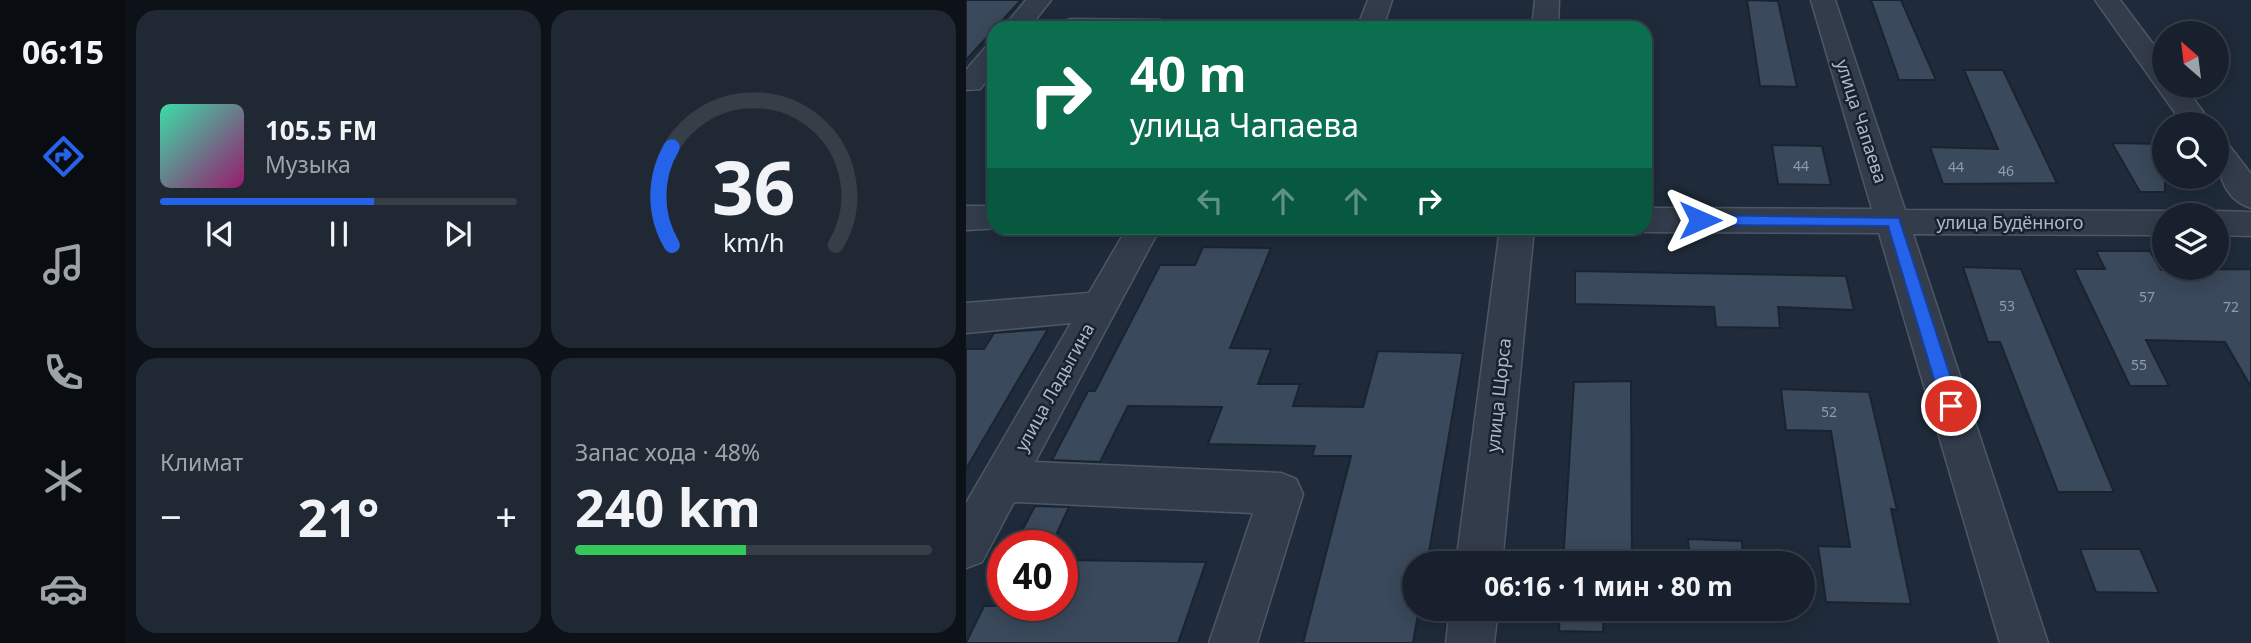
<!DOCTYPE html>
<html lang="ru">
<head>
<meta charset="utf-8">
<style>
  body { margin:0; font-family:"Noto Sans",sans-serif; background:#202834; color:#f1f3f6; height:100vh; display:flex; flex-direction:column; font-size:26px; white-space:nowrap }
  * { box-sizing:border-box; margin:0 }
  p { font-size:23px; color:#9ea3a9 }
  .icon { flex:none; width:38px; height:38px; fill:none; stroke:currentColor; stroke-width:2; stroke-linecap:round; stroke-linejoin:round }
  .map { position:relative; flex:1; overflow:hidden }
  .drawer { display:flex; flex-direction:column; gap:10px; padding:10px; background:#0d1218; width:840px }
  .drawer>* { flex:none }
  .banner { position:absolute; left:21px; top:21px; width:665px; height:214px; border-radius:21px; box-shadow:0 4px 18px #0003,0 0 0 2px #363e48; background:#0b6e4f; color:#fff; overflow:hidden }
  .needle { width:46px; rotate:332deg }
  .fabs { position:absolute; left:1186px; top:21px; display:grid; gap:14px }
  .fabs a { display:grid; place-items:center; width:77px; height:77px; border-radius:50%; background:#17202c; box-shadow:0 4px 18px #0003,0 0 0 2px #363e48; font-size:35px }
  .speed { position:absolute; left:21px; top:530px; display:flex; gap:14px; font-size:35px; font-weight:700; text-align:center }
  .speed>* { display:grid; place-content:center; width:91px; height:91px; border-radius:50%; background:#17202c; box-shadow:0 4px 18px #0003,0 0 0 2px #363e48; line-height:1 }
  .speed .limit { border:10px solid #d22; background:#fff; color:#111 }
  .pin { position:absolute; display:grid; place-items:center; width:60px; height:60px; color:#fff; margin:-30px; border:4px solid #fff; border-radius:50%; box-shadow:0 2px 7px #0007 }
  .me { position:absolute; width:77px; margin:-38px; rotate:90deg; stroke-linejoin:round; filter:drop-shadow(0 0 5px #0008) }
  .turn { display:flex; align-items:center; gap:24px; height:147px; padding:0 28px; font-size:32px }
  .turn .icon { width:91px; height:91px; stroke-width:2.5 }
  .turn b { display:block; font-size:49px; line-height:60px }
  .lanes { display:flex; align-items:center; height:66px; padding:0 28px; background:#0003; justify-content:center; gap:35px; direction:ltr }
  .lanes .off { opacity:.35 }
  .big { font-size:52px; font-weight:700; line-height:1.1 }
  .drawer .card { flex:1; display:flex; flex-direction:column; justify-content:center; gap:10px; min-width:0; padding:0 24px; border-radius:21px; background:#202834 }
  .drawer .dial { align-items:center; gap:0 }
  .dial svg { height:182px; overflow:visible; fill:none; stroke:#363e48; stroke-width:7; stroke-linecap:round; text-anchor:middle }
  .dial text { fill:#f1f3f6; stroke:none }
  .song { display:flex; align-items:center; gap:21px }
  .cover { width:84px; height:84px; border-radius:10px; background:linear-gradient(135deg,hsl(160 70% 55%),hsl(320 70% 35%)) }
  .played { height:7px; border-radius:4px; background:linear-gradient(90deg,#2563eb 60%,#363e48 60%) }
  .keys { display:flex; justify-content:space-around; direction:ltr }
  .heat { display:flex; justify-content:space-between; align-items:center; font-size:38px; direction:ltr }
  .charge { height:10px; border-radius:5px; background:linear-gradient(90deg,#34c759 48%,#363e48 0) }
  .drawer .tiles { flex:1; display:grid; gap:10px; grid-template-columns:repeat(2,1fr) }
  .trip { position:absolute; left:436px; top:551px; width:413px; height:70px; border-radius:35px; background:#17202c; box-shadow:0 4px 18px #0003,0 0 0 2px #363e48; font-weight:700; line-height:70px; text-align:center }
  main { display:flex; flex:1; min-height:0 }
  .menu { display:flex; flex-direction:column; width:126px; justify-content:space-around; align-items:center; background:#090d12; color:#9ea3a9 }
  .menu .icon { width:49px; height:49px }
  .menu .active { color:#2563eb }
  .menu b { font-size:32px; color:#f1f3f6 }
  .map>svg:first-child { display:block }
  .building { fill:#3a495b; stroke:#1a2431; stroke-width:2 }
  .lines { fill:none; stroke-linecap:round; stroke-linejoin:round }
  .minor-casing { stroke:#4d5765; stroke-width:3 }
  .minor { fill:#333c4b; fill-rule:evenodd }
  .route { fill:#2563eb; stroke:#184099; stroke-width:2 }
  .labels { text-anchor:middle; dominant-baseline:central; stroke-width:5; stroke-linejoin:round; paint-order:stroke }
  .number-label { font-size:14px; fill:#909cac }
  .street-label { font-size:18px; fill:#adb7c7; stroke:#18222f }
</style>
</head>
<body>
<main>
<nav class="menu">
<b>06:15</b>
<svg class="icon active" aria-label="directions" viewBox="0 0 24 24"><path d="M12 3l9 9-9 9-9-9zM9 14v-3h6M13 9l2 2-2 2"/></svg>
<svg class="icon" aria-label="music" viewBox="0 0 24 24"><path d="M9 18V5l10-2v13"/><circle cx="6" cy="18" r="3"/><circle cx="16" cy="16" r="3"/></svg>
<svg class="icon" aria-label="phone" viewBox="0 0 24 24"><path d="M5 4h4l2 5-3 2q2 4 5 5l2-3 5 2v4C11 20 4 13 5 4z"/></svg>
<svg class="icon" aria-label="climate" viewBox="0 0 24 24"><path d="M12 3v18M4 7l16 10M4 17L20 7"/></svg>
<svg class="icon" aria-label="car" viewBox="0 0 24 24"><path d="M5 17H2v-5l4-1 3-4h7l3 4 3 1v5h-3M9 17h6M6 11h13"/><circle cx="7" cy="17" r="2"/><circle cx="17" cy="17" r="2"/></svg>
</nav>
<section class="drawer">
<div class="tiles">
<div class="card">
<div class="song"><i class="cover"></i><div><b>105.5 FM</b><p>Музыка</p></div></div>
<div class="played"></div>
<div class="keys"><svg class="icon" aria-label="previous" viewBox="0 0 24 24"><path d="M18 5L8 12l10 7zM5 5v14"/></svg><svg class="icon" aria-label="pause" viewBox="0 0 24 24"><path d="M8 5v14M16 5v14"/></svg><svg class="icon" aria-label="next" viewBox="0 0 24 24"><path d="M6 5l10 7-10 7zM19 5v14"/></svg></div>
</div>
<div class="card dial"><svg viewBox="0 0 100 80">
<path d="M14 69A42 42 0 1 1 86 69"/>
<path d="M14 69A42 42 0 0 1 14 26" stroke="#2563eb"/>
<text x="50" y="56" font-size="32" font-weight="700">36</text>
<text x="50" y="72" font-size="11">km/h</text>
</svg></div>
<div class="card"><p>Климат</p>
<div class="heat"><a>−</a><b class="big">21°</b><a>+</a></div>
</div>
<div class="card"><p>Запас хода · 48%</p><b class="big">240 km</b><div class="charge"></div></div>
</div>
</section>
<div class="map">
<svg width="1285" height="643" viewBox="0 0 1285 643">
  <rect width="100%" height="100%" fill="#1f2b3a"/>
  <g class="building">
    <path d="M0 0H55L0 60Z"/>
    <path d="M781 0 812 1 831 87 794 86Z"/>
    <path d="M905 0H935L970 80H933Z"/>
    <path d="M998 70H1037L1091 183 977 184 964 147 1032 149Z"/>
    <path d="M1146 143 1199 144V192H1174Z"/>
    <path d="M806 145 856 146 865 185 812 184Z"/>
    <path d="M237 247 305 248 264 348 305 349 292 384H334L327 406 397 407 412 351 497 353 461 564H448V609H453L447 643H337L385 456H346L349 446 242 444 256 407 162 406 134 462 86 460 122 391H129L194 265H229Z"/>
    <path d="M1130 251H1184L1195 270 1285 269V387L1259 342 1180 340 1203 386H1164L1108 269H1139Z"/>
    <path d="M997 267 1055 269 1148 492H1092L1034 342H1022Z"/>
    <path d="M609 271 880 276 888 310 812 307 814 328 750 327 748 307 609 304Z"/>
    <path d="M82 329 0 469V349H18L28 333Z"/>
    <path d="M665 381 666 564H597L608 382Z"/>
    <path d="M815 389 903 392 931 510 925 509 945 604 860 602 852 546 884 547 865 431 820 430Z"/>
    <path d="M69 506 103 507 85 546H48Z"/>
    <path d="M722 539 776 541 777 564H724Z"/>
    <path d="M1114 549H1174L1193 593 1130 592Z"/>
    <path d="M96 560 240 562 212 643H0L18 606H96Z"/>
    <path d="M594 609H638L637 632 593 631Z"/>
    <path d="M726 609H781L782 617 727 615Z"/>
  </g>
  <g class="lines">
    <g class="minor-casing">
      <g id="minor">
        <path d="M60 0H85L63 28H37Z"/>
        <path d="M402 0H426L417 28H391Z"/>
        <path d="M569 0H593L592 28H566Z"/>
        <path d="M845 0H869L939 210 1199 211 1211 215H1199V235L947 234 1082 643H1034L913 233 679 232 667 228H679V208L906 209Z"/>
        <path d="M1129 0H1154L1199 60V86H1218L1246 124H1217Z"/>
        <path d="M105 19 194 20 203 23 207 28 92 27 96 22Z"/>
        <path d="M28 46V71L14 89 0 90V70L19 48Z"/>
        <path d="M1251 141 1262 144 1285 174V208C1255 199 1251 168 1251 141Z"/>
        <path d="M0 206H28V228H36L0 230Z"/>
        <path d="M1251 211 1285 212V236L1251 235V215H1239Z"/>
        <path d="M161 228H194L69 462 315 473 330 479 337 494 291 643H243L287 513 48 502 16 562 0 568V503L105 323 0 333V303L123 293Z"/>
        <path d="M534 228H568L536 564H490Z"/>
        <path d="M484 609H532L528 643H480Z"/>
      </g>
    </g>
    <use href="#minor" class="minor"/>
  </g>
  <path class="route" d="M734 215 933 218 994 406 991 411H979L976 406 922 226 734 225 727 220Z"/>
  <g class="labels">
    <g class="number-label">
      <text x="835" y="165">44</text>
      <text x="990" y="166">44</text>
      <text x="1040" y="170">46</text>
      <text x="1181" y="296">57</text>
      <text x="1041" y="305">53</text>
      <text x="1265" y="306">72</text>
      <text x="1173" y="364">55</text>
      <text x="863" y="411">52</text>
    </g>
    <g class="street-label">
      <text transform="translate(896 121) rotate(72)">улица Чапаева</text>
      <text x="1044" y="222">улица Будённого</text>
      <text transform="translate(88 387) rotate(-61)">улица Ладыгина</text>
      <text transform="translate(532 395) rotate(-84)">улица Щорса</text>
    </g>
  </g>
</svg>
<div class="fabs">
<a><svg class="needle" viewBox="-14 -14 28 28"><path d="M0-13l5 13h-10z" fill="#e53935"/><path d="M0 13l5-13h-10z" fill="#9ea3a9"/></svg></a>
<a><svg class="icon" aria-label="search" viewBox="0 0 24 24"><circle cx="10" cy="10" r="6"/><path d="M15 15l6 6"/></svg></a>
<a><svg class="icon" aria-label="layers" viewBox="0 0 24 24"><path d="M12 4l9 5-9 5-9-5zM3 14l9 5 9-5"/></svg></a>
</div>
<div class="speed"><div class="limit">40</div></div>
<div class="pin" style="left:985px;top:406px;background:#d93025"><svg class="icon" aria-label="arrive" viewBox="0 0 24 24"><path d="M6 21V4h12l-3 4 3 4H6"/></svg></div>
<svg class="me" style="left:734px;top:220px" viewBox="-20 -20 40 40"><path d="M0-17L14 15 0 8-14 15z" fill="#2563eb" stroke="#fff" stroke-width="4"/></svg>
<div class="trip">06:16 · 1 мин · 80 m</div>
<div class="banner">
<div class="turn"><svg class="icon" aria-label="right" viewBox="0 0 24 24"><path d="M7 20v-9h11M14 6l5 5-5 5"/></svg><div><b>40 m</b>улица Чапаева</div></div>
<div class="lanes"><svg class="icon off" aria-label="left" viewBox="0 0 24 24"><path d="M17 20v-9H6M10 6l-5 5 5 5"/></svg><svg class="icon off" aria-label="ahead" viewBox="0 0 24 24"><path d="M12 20V5M6 11l6-6 6 6"/></svg><svg class="icon off" aria-label="ahead" viewBox="0 0 24 24"><path d="M12 20V5M6 11l6-6 6 6"/></svg><svg class="icon" aria-label="right" viewBox="0 0 24 24"><path d="M7 20v-9h11M14 6l5 5-5 5"/></svg></div>
</div>
</div>
</main>
</body>
</html>
